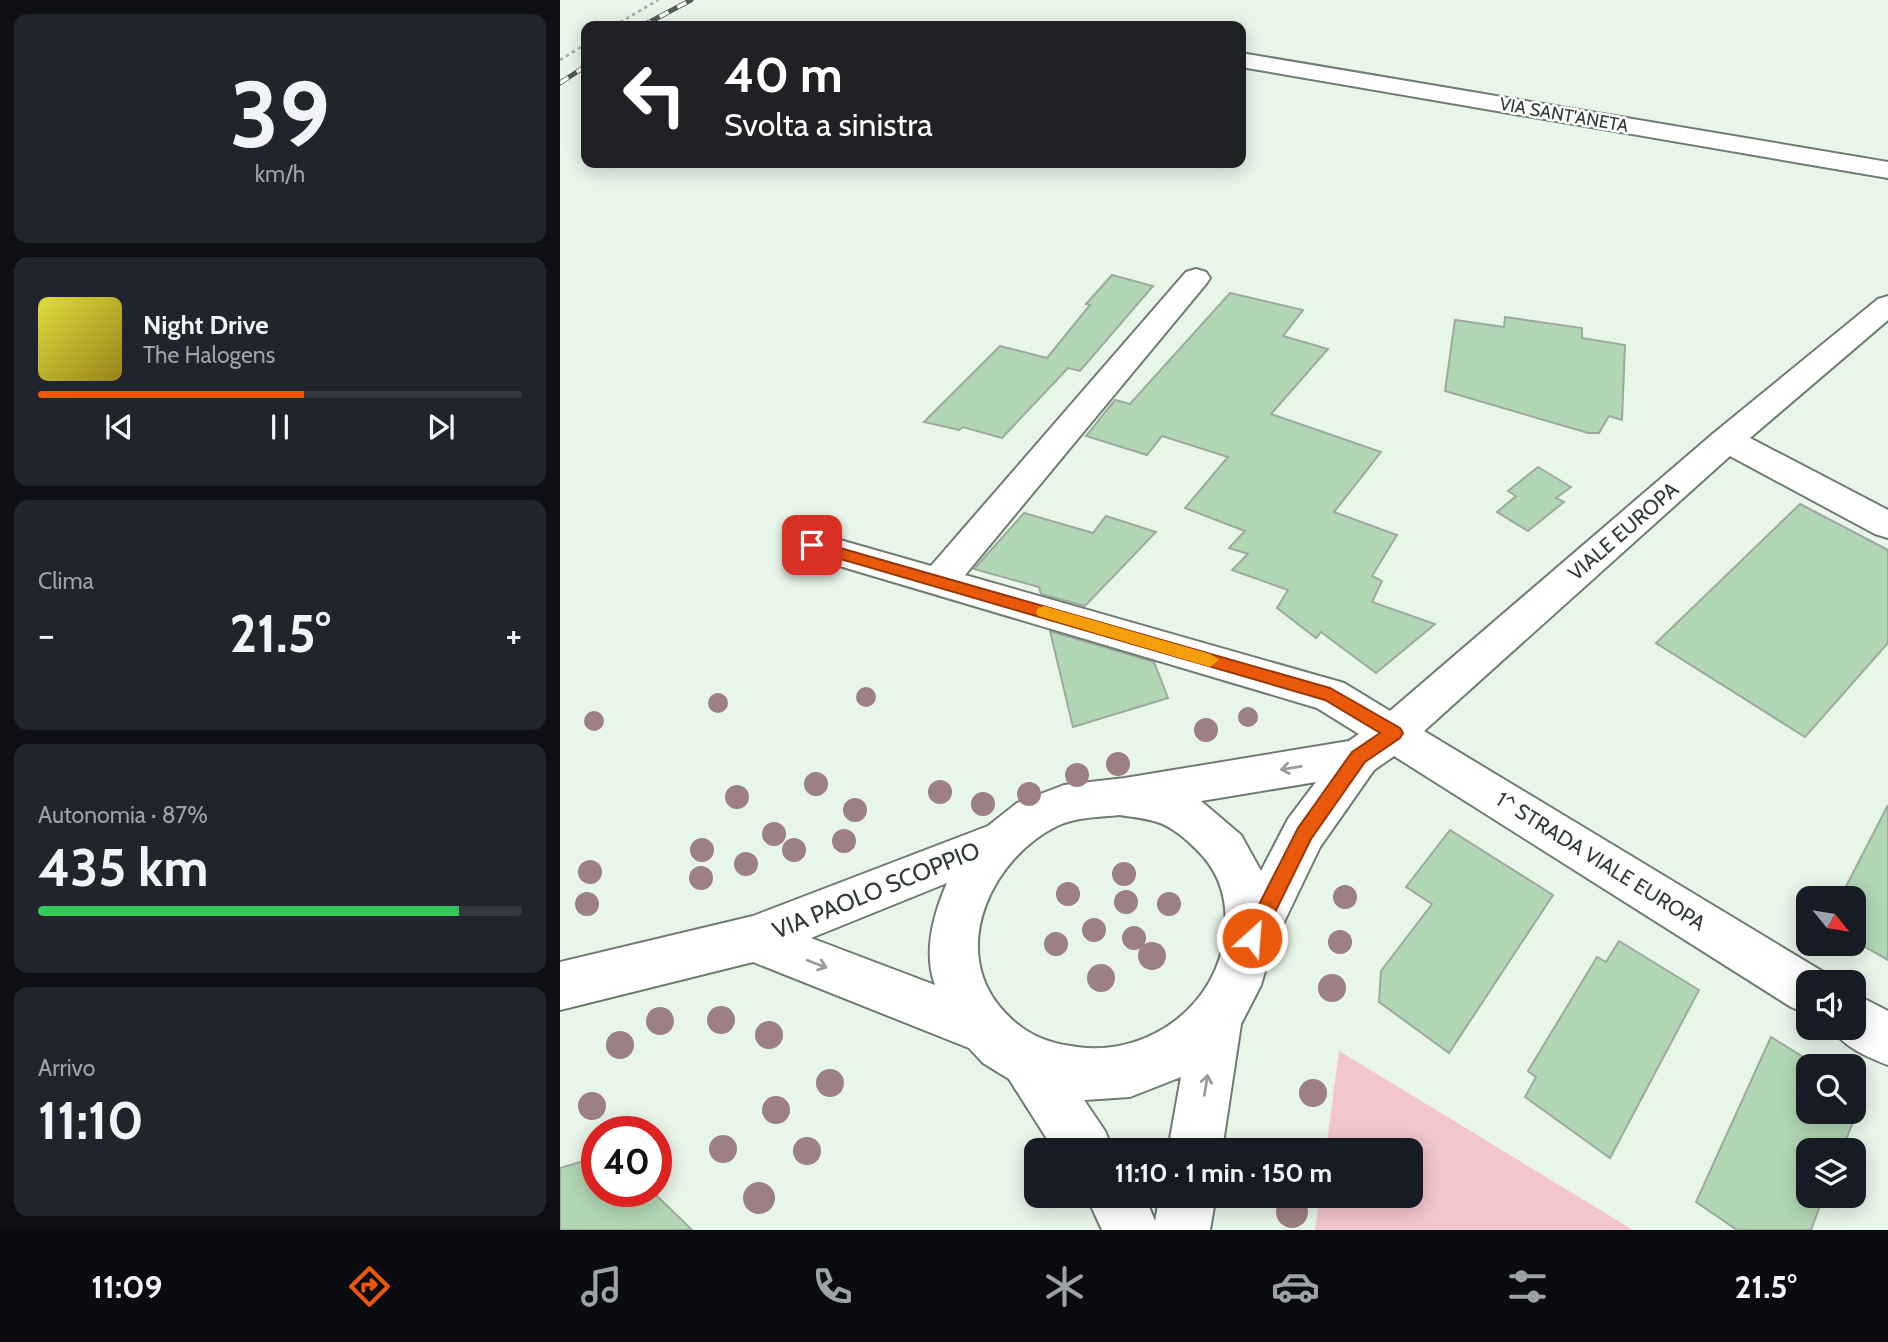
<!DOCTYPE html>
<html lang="it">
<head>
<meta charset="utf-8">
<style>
  body { margin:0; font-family:Cabin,sans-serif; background:#20242c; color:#f1f3f6; height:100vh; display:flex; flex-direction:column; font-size:26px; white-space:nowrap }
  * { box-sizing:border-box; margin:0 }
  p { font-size:23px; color:#9ea1a6 }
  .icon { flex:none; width:38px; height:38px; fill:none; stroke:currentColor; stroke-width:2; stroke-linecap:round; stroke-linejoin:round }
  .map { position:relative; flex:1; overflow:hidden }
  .drawer { display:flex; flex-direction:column; gap:14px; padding:14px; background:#0d0f14; width:560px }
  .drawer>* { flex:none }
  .top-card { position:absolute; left:21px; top:21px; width:665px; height:147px; border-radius:14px; box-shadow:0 4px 18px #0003; background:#202124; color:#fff; overflow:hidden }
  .needle { width:46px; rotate:120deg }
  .buttons { position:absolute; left:1236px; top:886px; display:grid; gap:14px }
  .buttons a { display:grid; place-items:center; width:70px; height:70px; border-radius:14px; background:#171b24; box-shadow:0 4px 18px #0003; font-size:35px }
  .speed { position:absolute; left:21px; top:1116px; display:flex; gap:14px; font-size:35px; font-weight:700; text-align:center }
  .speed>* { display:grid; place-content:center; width:91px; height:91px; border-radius:50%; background:#171b24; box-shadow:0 4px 18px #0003; line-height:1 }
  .speed .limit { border:10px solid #d22; background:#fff; color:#111 }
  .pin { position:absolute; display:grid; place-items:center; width:60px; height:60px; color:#fff; margin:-30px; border-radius:14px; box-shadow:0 4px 10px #0006 }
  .me { position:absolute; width:77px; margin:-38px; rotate:26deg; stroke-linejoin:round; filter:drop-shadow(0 0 5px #0008) }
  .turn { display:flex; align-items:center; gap:24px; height:147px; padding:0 28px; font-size:32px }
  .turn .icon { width:91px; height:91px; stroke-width:2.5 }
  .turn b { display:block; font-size:49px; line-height:60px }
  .big { font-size:52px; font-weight:700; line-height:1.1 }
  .drawer .tile { flex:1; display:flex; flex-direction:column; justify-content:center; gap:10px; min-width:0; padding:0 24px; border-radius:14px; background:#20242c }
  .drawer .dial { align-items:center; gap:0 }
  .dial b { font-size:91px; line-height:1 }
  .song { display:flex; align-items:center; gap:21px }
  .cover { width:84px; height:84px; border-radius:10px; background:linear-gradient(135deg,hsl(60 70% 55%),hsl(50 70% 35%)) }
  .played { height:7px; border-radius:4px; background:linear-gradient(90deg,#ea580c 55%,#363941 55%) }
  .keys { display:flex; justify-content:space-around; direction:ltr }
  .heat { display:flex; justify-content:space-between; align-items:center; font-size:38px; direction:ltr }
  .charge { height:10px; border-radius:5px; background:linear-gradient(90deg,#34c759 87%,#363941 0) }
  .trip { position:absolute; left:464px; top:1138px; width:399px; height:70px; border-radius:14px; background:#171b24; box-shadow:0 4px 18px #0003; font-weight:700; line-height:70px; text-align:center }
  .menu { display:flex; height:112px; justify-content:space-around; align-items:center; background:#090b0e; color:#9ea1a6 }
  .menu .icon { width:49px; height:49px }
  .menu .active { color:#ea580c }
  .menu b { font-size:32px; color:#f1f3f6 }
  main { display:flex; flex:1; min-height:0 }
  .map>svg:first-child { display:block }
  .green { fill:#f3c5cc }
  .building { fill:#b1d6b4; stroke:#9da99e; stroke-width:2 }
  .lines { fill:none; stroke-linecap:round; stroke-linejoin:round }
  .minor-casing { stroke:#707c71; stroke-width:4 }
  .path { stroke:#a2aca3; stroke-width:2.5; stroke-dasharray:3.5 3.5; stroke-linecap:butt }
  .minor { fill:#fff; fill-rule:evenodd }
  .rail-casing { stroke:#545b55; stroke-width:5 }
  .rail { stroke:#fcfffd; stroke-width:3.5; stroke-dasharray:10; stroke-linecap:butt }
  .tree { fill:#9c8083 }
  .oneway { stroke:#9a9d9b }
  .route { fill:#ea580c; stroke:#983908; stroke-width:2 }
  .slow { fill:#f59e0b }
  .labels { text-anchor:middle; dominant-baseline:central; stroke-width:5; stroke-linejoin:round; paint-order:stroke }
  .far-street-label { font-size:18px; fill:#363b37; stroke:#fcfffd }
  .street-label { font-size:21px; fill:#363b37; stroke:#fcfffd }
  .near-street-label { font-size:24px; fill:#363b37; stroke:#fcfffd }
</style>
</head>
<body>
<main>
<section class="drawer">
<div class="tile dial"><b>39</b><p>km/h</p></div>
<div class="tile">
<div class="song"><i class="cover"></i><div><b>Night Drive</b><p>The Halogens</p></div></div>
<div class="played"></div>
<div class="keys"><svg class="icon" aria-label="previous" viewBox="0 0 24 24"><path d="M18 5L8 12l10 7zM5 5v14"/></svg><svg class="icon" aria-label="pause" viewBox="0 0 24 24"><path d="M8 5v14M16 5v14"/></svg><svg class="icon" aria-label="next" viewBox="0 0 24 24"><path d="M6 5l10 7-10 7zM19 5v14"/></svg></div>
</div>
<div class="tile"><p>Clima</p>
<div class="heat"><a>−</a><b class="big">21.5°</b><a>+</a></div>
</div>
<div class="tile"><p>Autonomia · 87%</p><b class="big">435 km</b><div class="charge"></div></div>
<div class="tile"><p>Arrivo</p><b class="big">11:10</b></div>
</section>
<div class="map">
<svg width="1328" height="1230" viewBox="0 0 1328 1230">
  <rect width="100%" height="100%" fill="#e8f5e9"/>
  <path class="green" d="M779 1051 1073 1230H755L760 1195H850V1150H766Z"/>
  <g class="building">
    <path d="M552 275 593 286 520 371 508 368 442 438 403 427 399 430 364 422 440 346 487 358 530 305 526 304Z"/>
    <path d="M670 293 743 310 723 336 768 349 711 414 821 452 774 512 837 535 812 576 822 581 812 602 875 624 816 673 761 632 756 638 717 608 728 590 672 570 688 554 669 548 685 531 625 508 668 457 602 436 587 455 526 436 555 400 570 404Z"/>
    <path d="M945 317 1022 328V338L1065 345 1062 420 1049 416 1039 433H1028L885 391 895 320 944 327Z"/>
    <path d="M978 467 1011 487 996 498 1004 502 968 531 937 512 956 496 948 491Z"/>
    <path d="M1240 504 1328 550V643L1245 737 1096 643Z"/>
    <path d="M464 513 533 533 546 516 596 532 525 606 481 594 479 587 414 569Z"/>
    <path d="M490 631 594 662 608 698 513 727Z"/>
    <path d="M1328 805V960L1293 940V898H1280Z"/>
    <path d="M890 830 993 895 889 1053 819 1002 821 971 872 904 846 887Z"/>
    <path d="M1059 941 1139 990 1050 1158 965 1097 976 1077 968 1071 1037 957 1046 962Z"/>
    <path d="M1211 1037 1258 1066H1248V1111H1293V1087L1304 1094 1282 1150H1248V1195H1264L1251 1230H1177L1136 1202Z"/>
    <path d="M37 1157V1192H93L132 1230H0V1168Z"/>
  </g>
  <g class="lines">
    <g class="minor-casing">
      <g id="minor">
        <path d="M681 53 1328 162V178L681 67Z"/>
        <path d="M636 269 646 272 650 278 646 284 405 575 770 679 784 683 830 711 1155 432 1318 299 1328 296V320L1190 438 1328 510V538L1315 534 1170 456 864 731 1265 973 1269 982H1248V1014L1231 1007 834 756 814 770 760 847 712 947 701 985 681 1024 662 1150H608L621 1077 570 1097 524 1100 545 1131 553 1150H494L449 1079 423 1063 409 1048 193 962 0 1010V962L193 916 428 826 457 803 504 785 565 778 789 741 799 734 757 708 239 554 234 545 239 536 252 532 371 566 626 272ZM756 782 728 819 701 871 681 835 641 801ZM560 815C572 817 585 818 597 822 611 826 625 838 636 849 659 871 668 898 665 930 660 1004 589 1057 517 1047 484 1043 462 1033 440 1007 389 946 434 857 497 826 516 817 540 817 560 815ZM387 883C373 915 363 952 375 985L251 938Z"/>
        <path d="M1293 993 1328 1011V1065C1310 1058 1280 1046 1272 1027H1293Z"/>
        <path d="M526 1195H584L595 1221 600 1195H656L650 1230H542Z"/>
      </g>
    </g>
    <g class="path">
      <path d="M54 26 98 0"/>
      <path d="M0 60 26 44"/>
    </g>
    <use href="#minor" class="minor"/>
    <g class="rail-casing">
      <g id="rail">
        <path d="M82 26 131 0"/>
        <path d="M0 83 26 66"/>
      </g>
    </g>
    <use href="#rail" class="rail"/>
  </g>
  <g class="tree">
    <circle cx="306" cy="697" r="10"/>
    <circle cx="158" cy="703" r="10"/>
    <circle cx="688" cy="717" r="10"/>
    <circle cx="34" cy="721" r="10"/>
    <circle cx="646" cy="730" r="12"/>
    <circle cx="558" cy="764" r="12"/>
    <circle cx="517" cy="775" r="12"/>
    <circle cx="256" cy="784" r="12"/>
    <circle cx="380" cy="792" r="12"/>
    <circle cx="469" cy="794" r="12"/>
    <circle cx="177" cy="797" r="12"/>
    <circle cx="423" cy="804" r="12"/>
    <circle cx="295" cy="810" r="12"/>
    <circle cx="214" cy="834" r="12"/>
    <circle cx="284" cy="841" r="12"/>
    <circle cx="142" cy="850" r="12"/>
    <circle cx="234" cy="850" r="12"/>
    <circle cx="186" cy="864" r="12"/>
    <circle cx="30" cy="872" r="12"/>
    <circle cx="564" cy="874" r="12"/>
    <circle cx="141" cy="878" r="12"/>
    <circle cx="508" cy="894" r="12"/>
    <circle cx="785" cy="897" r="12"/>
    <circle cx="566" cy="902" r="12"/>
    <circle cx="27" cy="904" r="12"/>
    <circle cx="609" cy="904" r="12"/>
    <circle cx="534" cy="930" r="12"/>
    <circle cx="574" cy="938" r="12"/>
    <circle cx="780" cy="942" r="12"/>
    <circle cx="496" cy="944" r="12"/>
    <circle cx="592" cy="956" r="14"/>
    <circle cx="541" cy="978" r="14"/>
    <circle cx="772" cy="988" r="14"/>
    <circle cx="161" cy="1020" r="14"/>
    <circle cx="100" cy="1021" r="14"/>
    <circle cx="209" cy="1035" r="14"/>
    <circle cx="60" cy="1045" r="14"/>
    <circle cx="270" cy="1083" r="14"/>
    <circle cx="753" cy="1093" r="14"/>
    <circle cx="32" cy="1106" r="14"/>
    <circle cx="216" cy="1110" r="14"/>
    <circle cx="163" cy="1149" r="14"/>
    <circle cx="247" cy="1151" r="14"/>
    <circle cx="199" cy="1198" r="16"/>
    <circle cx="732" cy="1212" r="16"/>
  </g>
  <defs><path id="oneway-shaft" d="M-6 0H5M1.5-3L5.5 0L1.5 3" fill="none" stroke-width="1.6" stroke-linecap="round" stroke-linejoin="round" transform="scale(1.75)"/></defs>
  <g class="oneway">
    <use href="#oneway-shaft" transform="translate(731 768) rotate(171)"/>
    <use href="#oneway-shaft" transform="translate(257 964) rotate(21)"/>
    <use href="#oneway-shaft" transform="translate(646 1085) rotate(-81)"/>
  </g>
  <path class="route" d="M252 540 770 688 840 728 843 733 840 738 805 762 751 839 699 945 692 947 685 945 682 938 738 828 792 752 820 733 765 700 246 549 244 545Z"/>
  <path class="slow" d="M484 606 650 654 659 660 650 667 478 616 476 612 478 608Z"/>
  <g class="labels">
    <g class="far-street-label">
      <text transform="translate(1004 115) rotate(10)">VIA SANT'ANETA</text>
    </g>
    <g class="street-label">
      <text transform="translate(1063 531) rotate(-41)">VIALE EUROPA</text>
      <text transform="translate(1041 861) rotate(32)">1^ STRADA VIALE EUROPA</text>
    </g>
    <g class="near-street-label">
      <text transform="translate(316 890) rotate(-22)">VIA PAOLO SCOPPIO</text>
    </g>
  </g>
</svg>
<div class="buttons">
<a><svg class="needle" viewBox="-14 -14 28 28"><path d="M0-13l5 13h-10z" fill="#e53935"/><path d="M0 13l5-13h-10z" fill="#9ea1a6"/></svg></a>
<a><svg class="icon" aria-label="sound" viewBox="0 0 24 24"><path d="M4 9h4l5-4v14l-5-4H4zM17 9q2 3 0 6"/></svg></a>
<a><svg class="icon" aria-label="search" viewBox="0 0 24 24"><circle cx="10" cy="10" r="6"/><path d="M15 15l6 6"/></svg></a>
<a><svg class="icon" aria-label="layers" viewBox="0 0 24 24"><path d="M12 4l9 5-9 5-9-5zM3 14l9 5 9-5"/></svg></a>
</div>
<div class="speed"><div class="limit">40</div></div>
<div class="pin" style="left:252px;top:545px;background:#d93025"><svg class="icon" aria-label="arrive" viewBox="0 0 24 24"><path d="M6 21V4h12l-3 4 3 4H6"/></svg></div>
<svg class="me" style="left:692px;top:938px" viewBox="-20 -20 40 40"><circle r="17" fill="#ea580c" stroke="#fff" stroke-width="3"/><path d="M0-11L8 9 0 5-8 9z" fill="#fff"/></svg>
<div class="trip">11:10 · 1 min · 150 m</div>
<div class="top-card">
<div class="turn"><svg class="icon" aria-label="left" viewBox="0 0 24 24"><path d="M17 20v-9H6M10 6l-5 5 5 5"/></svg><div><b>40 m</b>Svolta a sinistra</div></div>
</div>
</div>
</main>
<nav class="menu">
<b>11:09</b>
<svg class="icon active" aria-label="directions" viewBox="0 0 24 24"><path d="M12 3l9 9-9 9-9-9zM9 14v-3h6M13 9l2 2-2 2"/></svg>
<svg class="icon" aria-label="music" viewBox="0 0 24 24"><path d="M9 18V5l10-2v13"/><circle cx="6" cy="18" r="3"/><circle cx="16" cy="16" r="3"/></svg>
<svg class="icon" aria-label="phone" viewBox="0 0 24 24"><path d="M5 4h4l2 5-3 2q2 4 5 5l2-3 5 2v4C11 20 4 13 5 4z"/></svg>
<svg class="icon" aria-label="climate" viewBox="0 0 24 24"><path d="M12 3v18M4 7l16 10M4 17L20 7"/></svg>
<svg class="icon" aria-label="car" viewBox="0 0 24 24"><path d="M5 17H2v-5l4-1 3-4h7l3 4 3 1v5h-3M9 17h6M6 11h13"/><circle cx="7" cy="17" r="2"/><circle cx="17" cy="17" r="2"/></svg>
<svg class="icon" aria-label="filters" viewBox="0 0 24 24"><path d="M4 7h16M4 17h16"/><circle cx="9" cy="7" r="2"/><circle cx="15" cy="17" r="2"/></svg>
<b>21.5°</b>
</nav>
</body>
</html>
